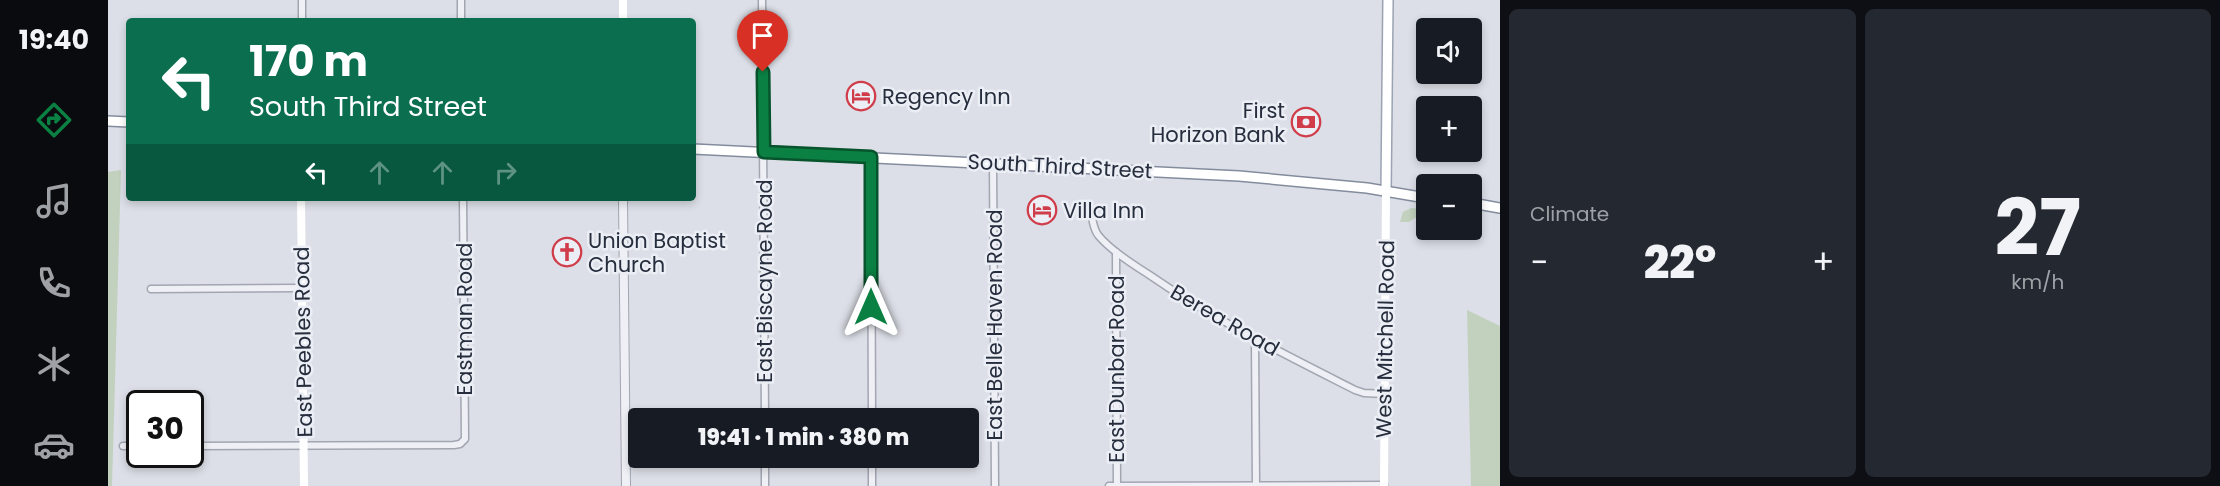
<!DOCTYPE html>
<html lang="en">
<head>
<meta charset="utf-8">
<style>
  body { margin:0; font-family:Poppins,sans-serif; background:#242831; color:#f1f3f6; height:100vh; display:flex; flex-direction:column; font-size:22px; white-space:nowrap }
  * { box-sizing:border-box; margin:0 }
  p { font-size:20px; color:#9ea1a6 }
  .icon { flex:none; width:33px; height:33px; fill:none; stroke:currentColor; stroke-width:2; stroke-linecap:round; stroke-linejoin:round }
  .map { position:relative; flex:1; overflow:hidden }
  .side { display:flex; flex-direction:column; gap:9px; padding:9px; background:#0d0f14; width:720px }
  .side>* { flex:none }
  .banner { position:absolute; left:18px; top:18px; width:570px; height:183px; border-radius:6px; box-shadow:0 3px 9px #0003; background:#0b6e4f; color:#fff; overflow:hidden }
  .controls { position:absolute; left:1308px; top:18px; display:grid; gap:12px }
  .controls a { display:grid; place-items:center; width:66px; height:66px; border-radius:6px; background:#171b24; box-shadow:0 3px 9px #0003; font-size:30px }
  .speed { position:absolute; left:18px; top:390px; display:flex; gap:12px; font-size:30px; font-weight:700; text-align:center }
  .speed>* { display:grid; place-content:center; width:78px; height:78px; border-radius:50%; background:#171b24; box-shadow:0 3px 9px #0003; line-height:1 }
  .speed .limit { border:3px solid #111; border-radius:9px; background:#fff; color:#111 }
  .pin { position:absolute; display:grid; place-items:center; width:51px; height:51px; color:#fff; margin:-62px -26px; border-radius:50% 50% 50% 0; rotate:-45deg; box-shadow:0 0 6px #0007 }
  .pin .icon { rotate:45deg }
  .me { position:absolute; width:66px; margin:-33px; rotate:0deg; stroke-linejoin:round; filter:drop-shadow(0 0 4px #0008) }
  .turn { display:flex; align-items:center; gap:21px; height:126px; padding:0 24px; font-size:27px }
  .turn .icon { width:78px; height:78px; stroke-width:2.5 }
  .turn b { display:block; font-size:42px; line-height:51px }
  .lanes { display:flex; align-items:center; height:57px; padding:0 24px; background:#0003; justify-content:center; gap:30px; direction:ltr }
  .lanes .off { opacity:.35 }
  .big { font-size:45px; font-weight:800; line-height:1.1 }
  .side .tile { flex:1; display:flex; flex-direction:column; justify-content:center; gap:9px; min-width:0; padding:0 21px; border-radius:9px; background:#242831 }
  .side .dial { align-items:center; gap:0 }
  .dial b { font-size:78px; line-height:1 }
  .heat { display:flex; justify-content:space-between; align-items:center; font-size:33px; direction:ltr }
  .side .tiles { flex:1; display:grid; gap:9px; grid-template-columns:repeat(2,1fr) }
  .trip { position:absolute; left:520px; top:408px; width:351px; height:60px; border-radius:6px; background:#171b24; box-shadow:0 3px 9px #0003; font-weight:800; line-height:60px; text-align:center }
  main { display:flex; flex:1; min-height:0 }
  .dock { display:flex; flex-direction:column; width:108px; justify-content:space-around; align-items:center; background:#090b0e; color:#9ea1a6 }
  .dock .icon { width:42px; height:42px }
  .dock .selected { color:#0b8043 }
  .dock b { font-size:27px; color:#f1f3f6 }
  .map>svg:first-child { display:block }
  .green { fill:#c1d1bd }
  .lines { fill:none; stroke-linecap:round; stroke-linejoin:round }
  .minor-casing { stroke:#a2a6b1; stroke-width:9 }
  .tertiary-casing { stroke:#a2a6b1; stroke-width:10 }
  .primary-casing { stroke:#9ba3b2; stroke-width:12 }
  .trunk-casing { stroke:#838c9d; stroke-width:12 }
  .minor { stroke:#eff0f5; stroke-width:6 }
  .tertiary { stroke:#eff0f5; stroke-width:8 }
  .secondary { stroke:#fff; stroke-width:8 }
  .primary { stroke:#fff; stroke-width:9 }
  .trunk { stroke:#fff; stroke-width:9 }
  .route-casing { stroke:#07532c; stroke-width:15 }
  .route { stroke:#0b8043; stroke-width:10 }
  .labels { text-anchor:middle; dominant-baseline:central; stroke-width:5; stroke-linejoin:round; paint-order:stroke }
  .poi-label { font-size:21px; fill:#262d3d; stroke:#ebeef4; text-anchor:start }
  .street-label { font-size:21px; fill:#262d3d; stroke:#ebeef4 }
</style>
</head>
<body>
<main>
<nav class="dock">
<b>19:40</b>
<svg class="icon selected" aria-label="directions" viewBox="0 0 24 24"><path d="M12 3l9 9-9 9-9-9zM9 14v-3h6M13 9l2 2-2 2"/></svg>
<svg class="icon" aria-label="music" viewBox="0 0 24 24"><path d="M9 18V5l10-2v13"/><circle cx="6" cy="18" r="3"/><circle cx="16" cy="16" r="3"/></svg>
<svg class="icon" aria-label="phone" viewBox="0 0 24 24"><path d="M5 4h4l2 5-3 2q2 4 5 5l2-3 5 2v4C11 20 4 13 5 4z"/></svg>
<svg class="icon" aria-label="climate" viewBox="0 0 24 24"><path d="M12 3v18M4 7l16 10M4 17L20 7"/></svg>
<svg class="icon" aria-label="car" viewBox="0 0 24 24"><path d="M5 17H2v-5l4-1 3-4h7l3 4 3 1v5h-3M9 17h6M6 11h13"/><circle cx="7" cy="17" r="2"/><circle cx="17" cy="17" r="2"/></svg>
</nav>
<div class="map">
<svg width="1392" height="486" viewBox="0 0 1392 486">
  <rect width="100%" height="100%" fill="#dcdfe7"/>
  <g class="green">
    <path d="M13 170 4 486H0V172Z"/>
    <path d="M1303 208 1316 209V212L1301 222H1292L1295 212Z"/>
    <path d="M1359 310 1392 326V486H1363Z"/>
  </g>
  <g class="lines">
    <g class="minor-casing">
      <g id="minor">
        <path d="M353 0V21"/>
        <path d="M654 0 657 418"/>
        <path d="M194 21V0"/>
        <path d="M763 157 764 418"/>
        <path d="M885 163 887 486"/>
        <path d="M983 213C985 221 985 228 990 235 1001 249 1024 264 1040 274 1105 319 1176 354 1247 390L1256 393 1276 394"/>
        <path d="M1008 252 1009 486"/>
        <path d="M43 289 194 288"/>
        <path d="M1147 339 1148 486"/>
        <path d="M15 446H32"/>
        <path d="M82 446 346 445 352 444 357 439 355 198"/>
        <path d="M657 458V486"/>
        <path d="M764 458V486"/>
        <path d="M1001 486 1276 485"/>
      </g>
    </g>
    <g class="tertiary-casing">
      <path id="tertiary" d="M515 198 518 486"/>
    </g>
    <g class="primary-casing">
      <path id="primary" d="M1278 192 1280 0"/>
    </g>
    <g class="trunk-casing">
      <g id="trunk">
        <path d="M0 121 21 122"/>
        <path d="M585 149 1131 176 1259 188 1318 198"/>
        <path d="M1364 203 1392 208"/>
      </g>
    </g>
    <use href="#minor" class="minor"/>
    <use href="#tertiary" class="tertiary"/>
    <g class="secondary">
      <path d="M515 0V21"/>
      <path d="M193 198 196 486"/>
      <path d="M1276 486 1278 192"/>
    </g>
    <use href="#primary" class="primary"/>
    <use href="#trunk" class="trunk"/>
  </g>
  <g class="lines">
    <g class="route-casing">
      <path id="route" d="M655 72 656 152 763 157V307"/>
    </g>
    <use href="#route" class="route"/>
  </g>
  <defs>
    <g id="hotel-ring" transform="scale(1.5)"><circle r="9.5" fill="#ebeef4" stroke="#d03c49" stroke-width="1.5"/><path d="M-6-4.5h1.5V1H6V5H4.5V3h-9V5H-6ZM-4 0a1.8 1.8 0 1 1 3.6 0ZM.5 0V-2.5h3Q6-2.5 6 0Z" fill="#d03c49"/></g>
    <g id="bank-ring" transform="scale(1.5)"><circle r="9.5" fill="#ebeef4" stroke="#d03c49" stroke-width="1.5"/><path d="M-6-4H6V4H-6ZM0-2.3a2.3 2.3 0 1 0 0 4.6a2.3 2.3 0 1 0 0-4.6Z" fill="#d03c49"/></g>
    <g id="church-ring" transform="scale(1.5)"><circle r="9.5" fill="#ebeef4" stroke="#d03c49" stroke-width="1.5"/><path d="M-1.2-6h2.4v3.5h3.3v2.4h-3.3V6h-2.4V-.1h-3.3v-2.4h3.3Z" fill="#d03c49"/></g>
  </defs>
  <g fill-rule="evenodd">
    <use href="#hotel-ring" x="753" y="96"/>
    <use href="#bank-ring" x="1198" y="122"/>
    <use href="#hotel-ring" x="934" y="210"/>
    <use href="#church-ring" x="459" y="252"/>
  </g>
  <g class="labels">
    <g class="poi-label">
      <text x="774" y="96">Regency Inn</text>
      <text x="1177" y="110" text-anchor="end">First<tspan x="1177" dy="24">Horizon Bank</tspan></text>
      <text x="955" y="210">Villa Inn</text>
      <text x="480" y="240">Union Baptist<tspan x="480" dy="24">Church</tspan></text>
    </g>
    <g class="street-label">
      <text transform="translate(952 166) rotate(3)">South Third Street</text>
      <text transform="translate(656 281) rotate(-90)">East Biscayne Road</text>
      <text transform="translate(356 319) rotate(-90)">Eastman Road</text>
      <text transform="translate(1117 320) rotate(30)">Berea Road</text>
      <text transform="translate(886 325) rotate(-90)">East Belle Haven Road</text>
      <text transform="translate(1277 339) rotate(-89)">West Mitchell Road</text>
      <text transform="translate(195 342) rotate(-91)">East Peebles Road</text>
      <text transform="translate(1008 369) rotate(-90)">East Dunbar Road</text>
    </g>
  </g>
</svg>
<div class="controls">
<a><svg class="icon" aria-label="sound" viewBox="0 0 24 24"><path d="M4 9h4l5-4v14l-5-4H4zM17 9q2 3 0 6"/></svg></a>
<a>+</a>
<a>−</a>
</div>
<div class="speed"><div class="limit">30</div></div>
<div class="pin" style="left:655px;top:72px;background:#d93025"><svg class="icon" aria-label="arrive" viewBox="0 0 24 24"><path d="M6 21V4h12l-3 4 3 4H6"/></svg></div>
<svg class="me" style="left:763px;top:307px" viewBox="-20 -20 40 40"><path d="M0-17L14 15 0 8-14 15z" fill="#0b8043" stroke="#fff" stroke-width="4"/></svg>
<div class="trip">19:41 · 1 min · 380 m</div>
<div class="banner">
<div class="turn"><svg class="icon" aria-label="left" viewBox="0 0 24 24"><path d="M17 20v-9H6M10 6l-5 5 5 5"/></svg><div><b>170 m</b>South Third Street</div></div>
<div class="lanes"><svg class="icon" aria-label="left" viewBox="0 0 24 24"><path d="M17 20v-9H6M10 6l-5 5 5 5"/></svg><svg class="icon off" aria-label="ahead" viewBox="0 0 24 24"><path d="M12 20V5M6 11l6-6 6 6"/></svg><svg class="icon off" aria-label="ahead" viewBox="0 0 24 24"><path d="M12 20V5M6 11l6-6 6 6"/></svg><svg class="icon off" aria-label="right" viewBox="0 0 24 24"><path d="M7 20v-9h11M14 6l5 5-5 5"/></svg></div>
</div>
</div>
<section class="side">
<div class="tiles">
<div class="tile"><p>Climate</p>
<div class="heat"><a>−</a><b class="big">22°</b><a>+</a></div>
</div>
<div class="tile dial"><b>27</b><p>km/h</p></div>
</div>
</section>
</main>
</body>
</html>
